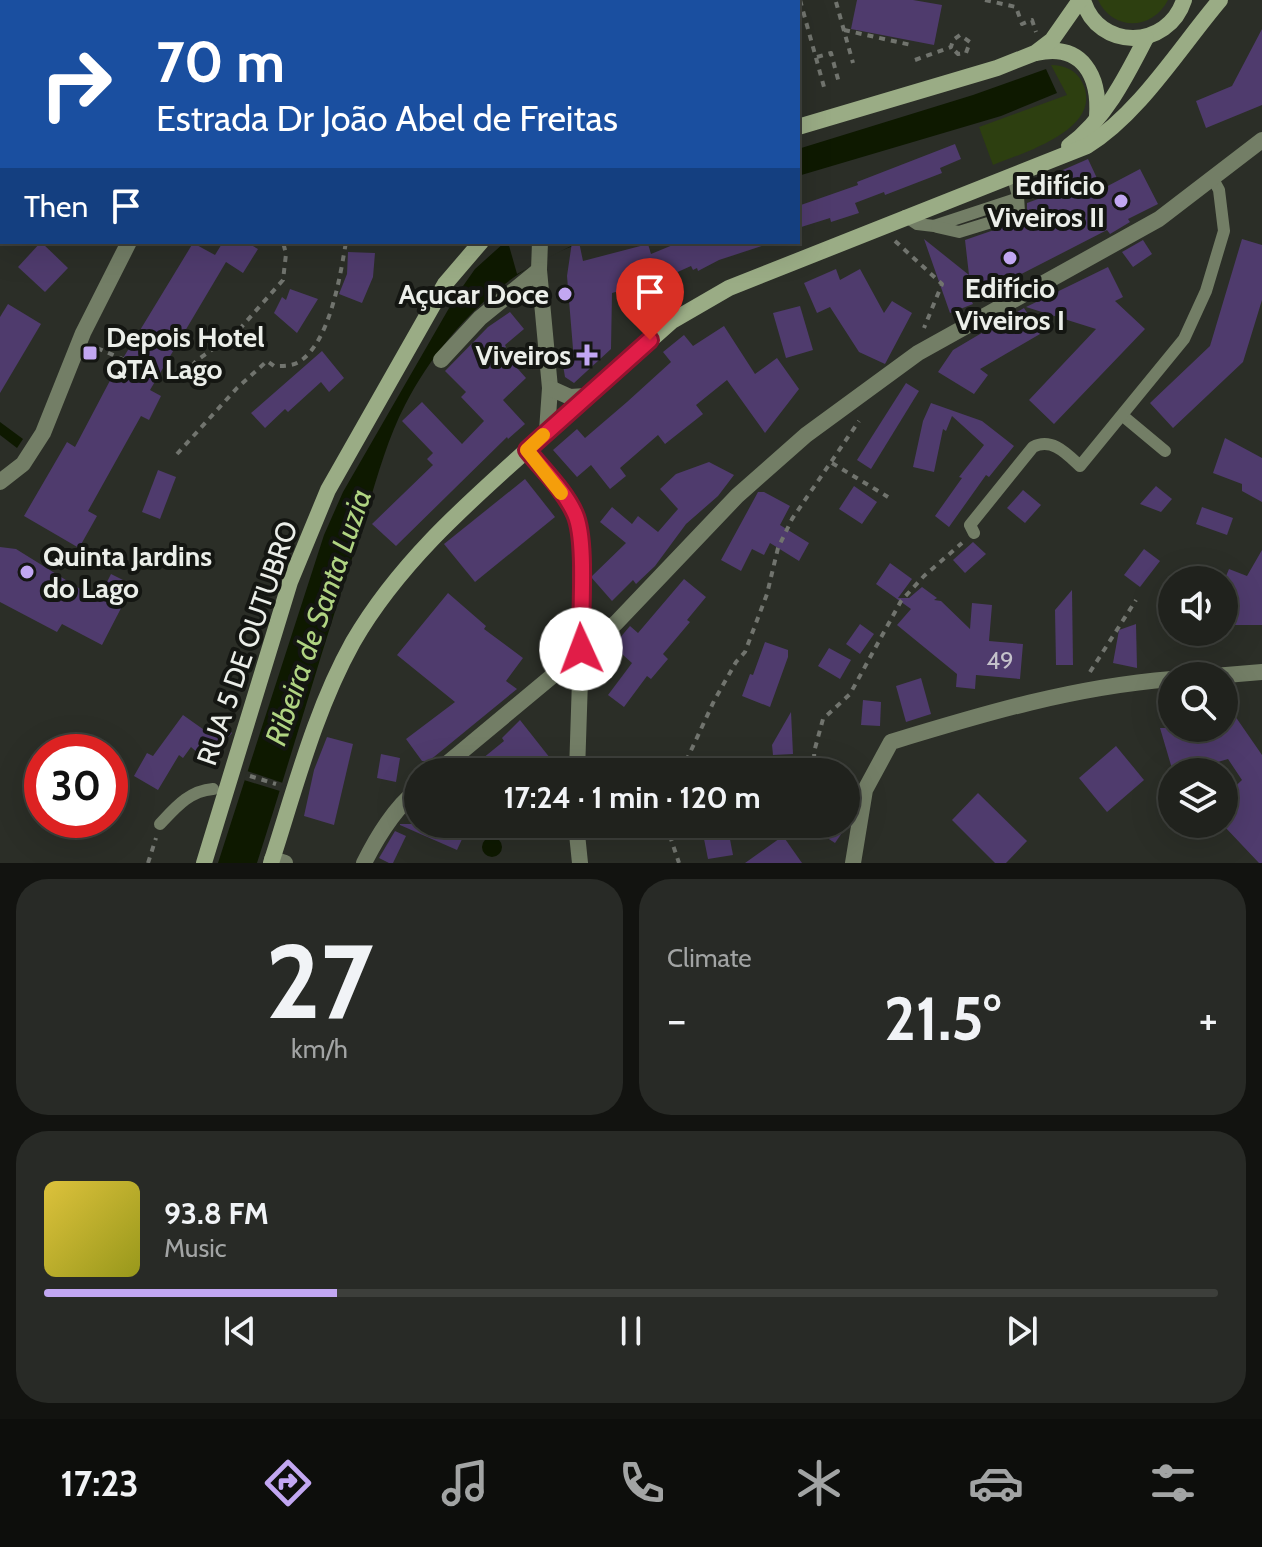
<!DOCTYPE html>
<html lang="en">
<head>
<meta charset="utf-8">
<style>
  body { margin:0; font-family:Cabin,sans-serif; background:#282a26; color:#f1f3f6; height:100vh; display:flex; flex-direction:column; font-size:30px; white-space:nowrap }
  * { box-sizing:border-box; margin:0 }
  p { font-size:26px; color:#a2a4a4 }
  .icon { flex:none; width:44px; height:44px; fill:none; stroke:currentColor; stroke-width:2; stroke-linecap:round; stroke-linejoin:round }
  .map { position:relative; height:863px; overflow:hidden }
  .panel { display:flex; flex-direction:column; gap:16px; padding:16px; background:#121310; flex:1 }
  .panel>* { flex:none }
  .guide { position:absolute; left:0px; top:0px; width:800px; height:244px; box-shadow:0 8px 32px #0002,0 0 0 2px #3d3f3b; background:#1a4fa0; color:#fff; overflow:hidden }
  .tools { position:absolute; left:1158px; top:566px; display:grid; gap:16px }
  .tools a { display:grid; place-items:center; width:80px; height:80px; border-radius:50%; background:#20221d; box-shadow:0 8px 32px #0002,0 0 0 2px #3d3f3b; font-size:40px }
  .speed { position:absolute; left:24px; top:734px; display:flex; gap:16px; font-size:40px; font-weight:700; text-align:center }
  .speed>* { display:grid; place-content:center; width:104px; height:104px; border-radius:50%; background:#20221d; box-shadow:0 8px 32px #0002,0 0 0 2px #3d3f3b; line-height:1 }
  .speed .limit { border:12px solid #d22; background:#fff; color:#111 }
  .pin { position:absolute; display:grid; place-items:center; width:68px; height:68px; color:#fff; margin:-82px -34px; border-radius:50% 50% 50% 0; rotate:-45deg; box-shadow:0 0 8px #0007 }
  .pin .icon { rotate:45deg }
  .me { position:absolute; width:88px; margin:-44px; rotate:358deg; stroke-linejoin:round; filter:drop-shadow(0 0 6px #0008) }
  .turn { display:flex; align-items:center; gap:28px; height:168px; padding:0 24px; font-size:36px }
  .turn .icon { width:104px; height:104px; stroke-width:2.5 }
  .turn b { display:block; font-size:56px; line-height:68px }
  .then { display:flex; align-items:center; height:76px; padding:0 24px; background:#0003; gap:16px; font-size:30px }
  .big { font-size:60px; font-weight:700; line-height:1.1 }
  .panel .tile { flex:1; display:flex; flex-direction:column; justify-content:center; gap:12px; min-width:0; padding:0 28px; border-radius:32px; background:#282a26 }
  .panel .dial { align-items:center; gap:0 }
  .dial b { font-size:104px; line-height:1 }
  .song { display:flex; align-items:center; gap:24px }
  .cover { width:96px; height:96px; border-radius:12px; background:linear-gradient(135deg,hsl(50 70% 55%),hsl(60 70% 35%)) }
  .played { height:8px; border-radius:4px; background:linear-gradient(90deg,#c2a7f2 25%,#3d3f3b 25%) }
  .keys { display:flex; justify-content:space-around; direction:ltr }
  .heat { display:flex; justify-content:space-between; align-items:center; font-size:44px; direction:ltr }
  .panel .tiles { flex:1; display:grid; gap:16px; grid-template-columns:1fr 1fr }
  .tile:last-child { grid-column:span 2 }
  .trip { position:absolute; left:404px; top:758px; width:456px; height:80px; border-radius:40px; background:#20221d; box-shadow:0 8px 32px #0002,0 0 0 2px #3d3f3b; font-weight:700; line-height:80px; text-align:center }
  .tab-bar { display:flex; height:128px; justify-content:space-around; align-items:center; background:#0d0e0c; color:#a2a4a4 }
  .tab-bar .icon { width:56px; height:56px }
  .tab-bar .current { color:#c2a7f2 }
  .tab-bar b { font-size:36px; color:#f1f3f6 }
  .map>svg:first-child { display:block }
  .green { fill:#2d3f10 }
  .water { fill:#0e1900 }
  .pier { fill:#2b2e27 }
  .building { fill:#4f3b6d }
  .lines { fill:none; stroke-linecap:round; stroke-linejoin:round }
  .path { stroke:#71746e; stroke-width:4; stroke-dasharray:6 6; stroke-linecap:butt }
  .service { stroke:#737e66; stroke-width:12 }
  .minor { stroke:#737e66; stroke-width:16 }
  .tertiary { stroke:#737e66; stroke-width:16 }
  .secondary { stroke:#9aac85; stroke-width:16 }
  .route-casing { stroke:#92132f; stroke-width:20 }
  .route { stroke:#e11d48; stroke-width:14 }
  .slow { stroke:#f59e0b; stroke-width:14 }
  .poi-dot { fill:#c2a7f2; stroke:#141612; stroke-width:3 }
  .labels { text-anchor:middle; dominant-baseline:central; stroke-width:8; stroke-linejoin:round; paint-order:stroke }
  .number-label { font-size:24px; fill:#c4c1ca }
  .poi-label { font-size:28px; font-weight:bold; fill:#ebeee9; stroke:#141612; text-anchor:end }
  .street-label { font-size:28px; fill:#ebeee9; stroke:#141612 }
  .water-label { font-size:30px; font-style:italic; fill:#b0d482; stroke:#141612 }
</style>
</head>
<body>
<div class="map">
<svg width="1262" height="863" viewBox="0 0 1262 863">
  <rect width="100%" height="100%" fill="#2b2e27"/>
  <g class="green">
    <path d="M1098 0H1168C1153 30 1113 32 1098 0Z"/>
    <path d="M1051 65C1064 65 1076 70 1082 82 1106 129 1022 153 993 165L979 127 1067 95Z"/>
  </g>
  <g class="water">
    <path d="M1046 69 1057 93 1001 116 798 176V149L973 95Z"/>
    <path d="M505 242H585C507 265 441 335 405 405 384 445 371 500 357 543 322 649 291 757 257 863H218L324 535 343 492 456 296 475 269Z"/>
    <path d="M0 422 23 439 17 448 0 435Z"/>
    <circle cx="492" cy="847" r="10"/>
  </g>
  <g class="pier">
    <path d="M508 242H571V246L517 274Z"/>
    <path d="M247 771 283 783 280 791 244 780Z"/>
  </g>
  <g class="building">
    <path d="M857 0H913L942 5 934 45 851 29Z"/>
    <path d="M1262 29V105L1206 128 1196 101 1232 86Z"/>
    <path d="M955 144 961 159 940 168 942 173 885 195 884 192 855 203 859 213 831 222 830 218 798 228V206L858 185 857 182Z"/>
    <path d="M1088 159 1102 189 1140 169 1158 204 1128 219 1130 222 1110 234 1107 230 971 300 973 304 950 313 924 239 969 275 965 240 1023 220 1027 216V203L1038 199 1033 190 1043 185 1040 180Z"/>
    <path d="M1242 239 1262 245V300L1243 362 1173 428 1150 403 1210 346Z"/>
    <path d="M1143 240 1152 254 1133 267 1122 252Z"/>
    <path d="M41 242 68 268 45 292 18 267Z"/>
    <path d="M223 242H246L258 249 243 273 226 262 150 390 161 396 149 420 141 416 88 511 97 516 79 548 24 516 67 442 75 447 114 373 193 243 215 255Z"/>
    <path d="M572 242H579L583 261 648 244 651 254 680 242H764L765 245 719 260 698 271 697 268 693 270 691 266 662 279 612 293 611 349 574 383 565 377 561 353 574 361 567 276Z"/>
    <path d="M348 252 375 253 373 277 362 303 339 294 347 274Z"/>
    <path d="M1108 267 1123 297 1115 301 1145 329 1054 424 1029 400 1096 329 1026 307Z"/>
    <path d="M836 269 840 280 860 269 884 313 892 301 912 313 885 364 859 352 830 307 817 313 804 283Z"/>
    <path d="M290 289 318 299 297 333 274 313 282 297 286 300Z"/>
    <path d="M8 304 41 324 0 393V317Z"/>
    <path d="M800 306 813 350 786 358 773 313Z"/>
    <path d="M1024 308 1040 334 980 369 988 375 974 394 938 372 953 350Z"/>
    <path d="M510 312 524 329 505 345 506 347 502 351 526 378 503 400 525 424 508 439 507 437 396 546 372 524 433 465 427 459 433 453 402 421 422 402 462 444 484 421 461 397 466 392 445 371 488 327Z"/>
    <path d="M724 326 755 374 777 358 799 389 765 433 727 380 696 405 703 414 665 444 658 435 620 468 626 476 610 489 591 465 577 477 553 450 577 429 585 438 627 402 671 362 663 352 684 335 693 346Z"/>
    <path d="M322 351 344 378 329 392 321 382 288 412 285 409 265 428 251 413Z"/>
    <path d="M906 383 919 391 871 469 857 460Z"/>
    <path d="M931 403 982 421 1014 446 989 477 986 475 949 527 935 516 962 478 959 477 984 445 952 416 946 431 943 429 934 472 913 467 923 421Z"/>
    <path d="M1225 438 1262 458V502L1242 491V484L1213 473Z"/>
    <path d="M709 462 734 475 718 496 686 524 655 566 636 584 633 580 612 601 591 577 626 543 600 522 612 507 632 524 638 516 658 532 678 509 660 489 676 474Z"/>
    <path d="M158 470 176 477 160 519 142 512Z"/>
    <path d="M525 479 555 517 475 582 444 544Z"/>
    <path d="M854 486 877 502 862 524 839 509Z"/>
    <path d="M1156 486 1172 499 1161 512 1140 504Z"/>
    <path d="M1023 490 1041 505 1025 523 1007 508Z"/>
    <path d="M758 492H764L790 506 780 525 809 543 799 561 770 543 764 555 752 549 741 571 721 560Z"/>
    <path d="M1202 507 1233 518 1227 535 1196 524Z"/>
    <path d="M973 542 986 554 965 573 953 560Z"/>
    <path d="M0 547 16 549 98 600 111 574 133 585 102 645 62 624 57 632 0 602Z"/>
    <path d="M1144 549 1160 561 1140 587 1124 575Z"/>
    <path d="M1262 550V625H1235L1224 621V581L1229 569 1247 576Z"/>
    <path d="M890 563 912 579 898 598H909L922 587 937 598 934 600 941 601 970 629 972 603 992 605 989 641 1023 644 1020 679 976 675 975 689 956 687 957 674 897 625 911 609 876 584Z"/>
    <path d="M684 579 706 597 687 620 690 622 663 654 668 659 651 679 647 676 624 707 608 695 632 663 613 646 630 626 638 633Z"/>
    <path d="M1072 590 1073 665H1056L1055 610Z"/>
    <path d="M448 593 486 626 484 629 523 658 506 681 517 689 429 761H422L406 739 455 702 397 655Z"/>
    <path d="M860 624 874 634 860 654 846 644Z"/>
    <path d="M1136 624 1137 668 1113 663 1119 630Z"/>
    <path d="M765 642 788 650V657L770 707 742 696 750 674 753 675Z"/>
    <path d="M829 648 851 660 840 679 818 666Z"/>
    <path d="M921 678 931 714 906 722 896 686Z"/>
    <path d="M863 700 881 702 880 726 861 725Z"/>
    <path d="M791 712 793 754 773 755 772 745Z"/>
    <path d="M183 715 207 732 218 720 232 733 207 761 191 747 183 758 179 755 158 790 134 776 147 753 153 756Z"/>
    <path d="M1235 716 1262 755V863H1259L1224 826V797L1242 780 1228 759 1184 772H1173L1160 728H1194L1198 742 1218 728H1224V724Z"/>
    <path d="M520 720 550 758 532 772H528L519 760 504 772H466L504 741 502 738Z"/>
    <path d="M327 737 353 744 334 825 304 816 314 770Z"/>
    <path d="M1116 746 1144 780 1107 812 1079 778Z"/>
    <path d="M381 754 400 758 396 782 377 778Z"/>
    <path d="M978 793 1027 841 1006 863H995L952 820Z"/>
    <path d="M469 824 457 850 400 825V824Z"/>
    <path d="M701 824H727L733 855 708 859Z"/>
    <path d="M806 824H848L835 843Z"/>
    <path d="M395 831 406 836 393 863H389L379 858Z"/>
    <path d="M783 836 802 863H745Z"/>
  </g>
  <g class="lines">
    <g class="path">
      <path d="M430 0H439"/>
      <path d="M649 0V2"/>
      <path d="M800 0 824 87"/>
      <path d="M985 0 1016 7 1022 24 1032 20 1036 32"/>
      <path d="M448 2V0"/>
      <path d="M836 2 853 63"/>
      <path d="M844 30 911 45"/>
      <path d="M817 57 831 53 839 83"/>
      <path d="M915 60 951 47 953 40 960 35 970 42 966 53 958 54 951 47"/>
      <path d="M0 202 2 200"/>
      <path d="M895 241 942 284 924 328"/>
      <path d="M97 348 148 370 181 380 196 361 237 332 283 280 286 254 283 242"/>
      <path d="M177 454 237 388 267 361 274 366C283 366 292 366 299 362 330 342 340 277 346 242"/>
      <path d="M832 463 888 497"/>
      <path d="M1090 672 1136 600"/>
      <path d="M681 772 714 701 736 662 745 652 767 594 778 548 792 519 859 421"/>
      <path d="M815 772 814 752 823 719 850 694 901 601 924 576 962 543"/>
      <path d="M250 776 276 784"/>
      <path d="M666 824 679 863"/>
      <path d="M148 863 156 838"/>
    </g>
    <g class="service">
      <path d="M905 216 917 224 934 226 1016 199 1018 196 1012 174"/>
      <path d="M937 227 959 232 1011 216 1019 212 1018 196"/>
      <path d="M1123 416 1165 451"/>
      <path d="M974 533 970 525 1033 447C1052 437 1067 454 1080 466L1184 339 1206 291 1224 231 1219 190 1213 179"/>
      <path d="M160 824C176 807 189 791 213 789"/>
    </g>
    <g class="minor">
      <path d="M168 0 171 2"/>
      <path d="M217 0V2"/>
      <path d="M540 242 539 270 550 388 547 431"/>
      <path d="M441 360 480 318 539 270"/>
      <path d="M550 388 570 397 586 396"/>
      <path d="M527 450 570 503 580 530 581 649 577 772"/>
      <path d="M1214 676 1262 672"/>
      <path d="M437 772 616 623 737 496 806 435 918 353 1159 219 1262 140"/>
      <path d="M576 824 580 863"/>
      <path d="M272 859 285 863"/>
      <path d="M364 863C378 835 394 809 418 789"/>
      <path d="M853 863 865 790 891 742C986 713 1073 687 1172 679"/>
    </g>
    <g class="tertiary">
      <path d="M200 0 202 2"/>
      <path d="M365 2 368 0"/>
      <path d="M0 482 23 464 43 433 83 333 129 242"/>
    </g>
    <g class="secondary">
      <path d="M1083 0C1098 51 1168 50 1184 0"/>
      <path d="M1036 53C1083 42 1100 77 1097 117"/>
      <path d="M798 127 997 68 1035 53 1052 40 1080 0"/>
      <path d="M1069 146C1105 119 1126 77 1146 38"/>
      <path d="M204 863 290 582 328 490 445 284 481 242"/>
      <path d="M271 863C295 789 315 710 353 642 397 566 462 508 527 450 575 407 623 364 672 321L729 288 1087 146C1140 113 1180 47 1220 0"/>
    </g>
  </g>
  <g class="lines">
    <g class="route-casing">
      <path id="route" d="M581 649C580 616 587 541 575 514 565 491 543 470 527 450L650 340"/>
    </g>
    <use href="#route" class="route"/>
    <path class="slow" d="M543 435 527 450 561 493"/>
  </g>
  <g class="poi-dot">
    <circle cx="1121" cy="201" r="8"/>
    <circle cx="1010" cy="258" r="8"/>
    <circle cx="565" cy="294" r="8"/>
    <rect x="82" y="345" width="16" height="16" rx="4"/>
    <path d="M583 343h8v8h8v8h-8v8h-8v-8h-8v-8h8z"/>
    <circle cx="27" cy="572" r="8"/>
  </g>
  <g class="labels">
    <g class="number-label">
      <text x="1000" y="660">49</text>
    </g>
    <g class="poi-label">
      <text x="1105" y="185">Edifício<tspan x="1105" dy="32">Viveiros II</tspan></text>
      <text x="1010" y="288" text-anchor="middle">Edifício<tspan x="1010" dy="32">Viveiros I</tspan></text>
      <text x="549" y="294">Açucar Doce</text>
      <text x="106" y="337" text-anchor="start">Depois Hotel<tspan x="106" dy="32">QTA Lago</tspan></text>
      <text x="571" y="355">Viveiros</text>
      <text x="43" y="556" text-anchor="start">Quinta Jardins<tspan x="43" dy="32">do Lago</tspan></text>
    </g>
    <g class="street-label">
      <text transform="translate(247 643) rotate(-71)">RUA 5 DE OUTUBRO</text>
    </g>
    <g class="water-label">
      <text transform="translate(318 617) rotate(-71)">Ribeira de Santa Luzia</text>
    </g>
  </g>
</svg>
<div class="tools">
<a><svg class="icon" aria-label="sound" viewBox="0 0 24 24"><path d="M4 9h4l5-4v14l-5-4H4zM17 9q2 3 0 6"/></svg></a>
<a><svg class="icon" aria-label="search" viewBox="0 0 24 24"><circle cx="10" cy="10" r="6"/><path d="M15 15l6 6"/></svg></a>
<a><svg class="icon" aria-label="layers" viewBox="0 0 24 24"><path d="M12 4l9 5-9 5-9-5zM3 14l9 5 9-5"/></svg></a>
</div>
<div class="speed"><div class="limit">30</div></div>
<div class="pin" style="left:650px;top:340px;background:#d93025"><svg class="icon" aria-label="arrive" viewBox="0 0 24 24"><path d="M6 21V4h12l-3 4 3 4H6"/></svg></div>
<svg class="me" style="left:581px;top:649px" viewBox="-20 -20 40 40"><circle r="19" fill="#fff"/><path d="M0-13L10 11 0 6-10 11z" fill="#e11d48"/></svg>
<div class="trip">17:24 · 1 min · 120 m</div>
<div class="guide">
<div class="turn"><svg class="icon" aria-label="right" viewBox="0 0 24 24"><path d="M7 20v-9h11M14 6l5 5-5 5"/></svg><div><b>70 m</b>Estrada Dr João Abel de Freitas</div></div>
<div class="then">Then<svg class="icon" aria-label="arrive" viewBox="0 0 24 24"><path d="M6 21V4h12l-3 4 3 4H6"/></svg></div>
</div>
</div>
<section class="panel">
<div class="tiles">
<div class="tile dial"><b>27</b><p>km/h</p></div>
<div class="tile"><p>Climate</p>
<div class="heat"><a>−</a><b class="big">21.5°</b><a>+</a></div>
</div>
<div class="tile">
<div class="song"><i class="cover"></i><div><b>93.8 FM</b><p>Music</p></div></div>
<div class="played"></div>
<div class="keys"><svg class="icon" aria-label="previous" viewBox="0 0 24 24"><path d="M18 5L8 12l10 7zM5 5v14"/></svg><svg class="icon" aria-label="pause" viewBox="0 0 24 24"><path d="M8 5v14M16 5v14"/></svg><svg class="icon" aria-label="next" viewBox="0 0 24 24"><path d="M6 5l10 7-10 7zM19 5v14"/></svg></div>
</div>
</div>
</section>
<nav class="tab-bar">
<b>17:23</b>
<svg class="icon current" aria-label="directions" viewBox="0 0 24 24"><path d="M12 3l9 9-9 9-9-9zM9 14v-3h6M13 9l2 2-2 2"/></svg>
<svg class="icon" aria-label="music" viewBox="0 0 24 24"><path d="M9 18V5l10-2v13"/><circle cx="6" cy="18" r="3"/><circle cx="16" cy="16" r="3"/></svg>
<svg class="icon" aria-label="phone" viewBox="0 0 24 24"><path d="M5 4h4l2 5-3 2q2 4 5 5l2-3 5 2v4C11 20 4 13 5 4z"/></svg>
<svg class="icon" aria-label="climate" viewBox="0 0 24 24"><path d="M12 3v18M4 7l16 10M4 17L20 7"/></svg>
<svg class="icon" aria-label="car" viewBox="0 0 24 24"><path d="M5 17H2v-5l4-1 3-4h7l3 4 3 1v5h-3M9 17h6M6 11h13"/><circle cx="7" cy="17" r="2"/><circle cx="17" cy="17" r="2"/></svg>
<svg class="icon" aria-label="filters" viewBox="0 0 24 24"><path d="M4 7h16M4 17h16"/><circle cx="9" cy="7" r="2"/><circle cx="15" cy="17" r="2"/></svg>
</nav>
</body>
</html>
